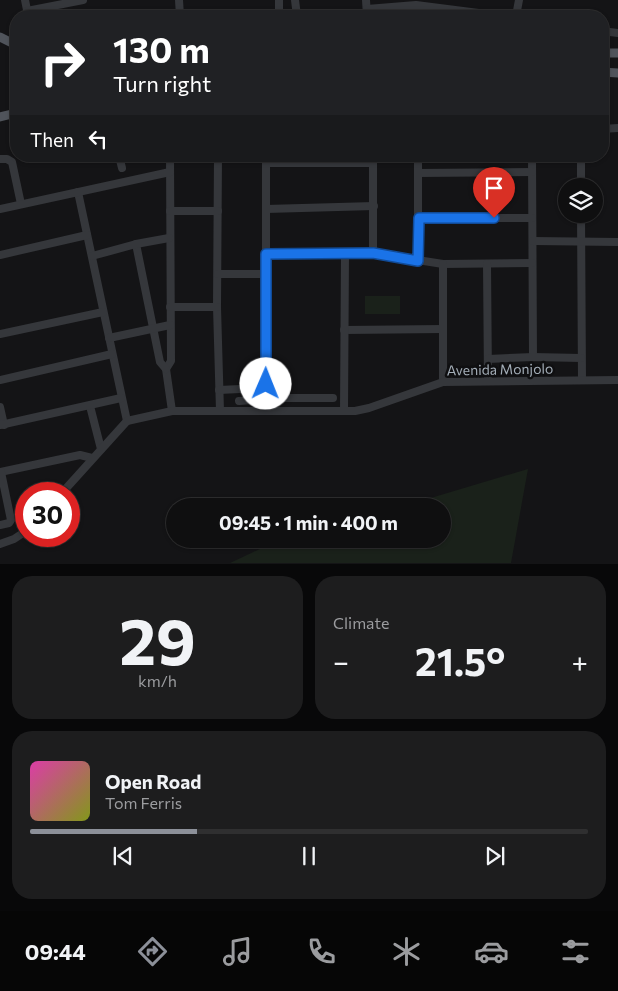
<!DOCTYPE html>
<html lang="en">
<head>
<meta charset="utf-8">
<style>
  body { margin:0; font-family:Commissioner,sans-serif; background:#1d1d1e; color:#f1f3f6; height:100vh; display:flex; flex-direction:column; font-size:19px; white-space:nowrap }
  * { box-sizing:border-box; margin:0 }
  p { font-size:16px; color:#9b9c9f }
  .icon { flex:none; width:28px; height:28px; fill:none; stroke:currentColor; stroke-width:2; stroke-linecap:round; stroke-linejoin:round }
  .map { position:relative; height:564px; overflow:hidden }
  .panel { display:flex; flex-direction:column; gap:12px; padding:12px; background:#080809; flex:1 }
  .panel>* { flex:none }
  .hud { position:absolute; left:10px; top:10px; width:599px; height:152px; border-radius:20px; box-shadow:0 1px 4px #0004,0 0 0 1px #2f2f30; background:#202124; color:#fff; overflow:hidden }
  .fabs { position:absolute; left:558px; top:178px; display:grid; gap:10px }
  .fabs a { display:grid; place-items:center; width:45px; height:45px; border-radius:50%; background:#0f0f10; box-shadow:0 1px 4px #0004,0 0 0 1px #2f2f30; font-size:25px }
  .speed { position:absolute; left:15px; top:482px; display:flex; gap:10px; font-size:25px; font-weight:700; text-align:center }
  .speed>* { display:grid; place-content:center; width:65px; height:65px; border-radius:50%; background:#0f0f10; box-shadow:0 1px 4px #0004,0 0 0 1px #2f2f30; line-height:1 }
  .speed .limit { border:8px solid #d22; background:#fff; color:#111 }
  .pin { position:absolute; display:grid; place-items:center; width:42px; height:42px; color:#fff; margin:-51px -21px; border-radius:50% 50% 50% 0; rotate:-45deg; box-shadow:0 0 5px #0007 }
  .pin .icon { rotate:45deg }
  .me { position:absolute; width:55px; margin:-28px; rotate:1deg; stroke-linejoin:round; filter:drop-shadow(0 0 4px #0008) }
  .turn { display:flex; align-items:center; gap:18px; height:105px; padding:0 20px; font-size:22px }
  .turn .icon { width:65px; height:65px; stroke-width:2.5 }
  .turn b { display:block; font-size:35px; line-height:42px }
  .then { display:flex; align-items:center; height:48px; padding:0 20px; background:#0003; gap:10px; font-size:19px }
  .big { font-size:38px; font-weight:700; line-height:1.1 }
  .panel .widget { flex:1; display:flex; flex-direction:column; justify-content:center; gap:8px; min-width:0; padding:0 18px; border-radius:20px; background:#1d1d1e }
  .panel .dial { align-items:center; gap:0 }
  .dial b { font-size:65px; line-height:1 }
  .song { display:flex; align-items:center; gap:15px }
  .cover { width:60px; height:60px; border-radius:8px; background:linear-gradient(135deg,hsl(320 70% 55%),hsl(70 70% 35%)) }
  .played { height:5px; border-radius:2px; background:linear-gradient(90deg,#8c9099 30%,#2f2f30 30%) }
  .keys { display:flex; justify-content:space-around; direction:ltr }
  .heat { display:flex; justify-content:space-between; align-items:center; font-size:28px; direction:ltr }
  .panel .tiles { flex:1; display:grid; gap:12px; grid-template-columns:1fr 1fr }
  .widget:last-child { grid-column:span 2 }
  .trip { position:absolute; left:166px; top:498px; width:285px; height:50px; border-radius:25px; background:#0f0f10; box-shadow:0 1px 4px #0004,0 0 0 1px #2f2f30; font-weight:700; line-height:50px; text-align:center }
  .menu { display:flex; height:80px; justify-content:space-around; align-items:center; background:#060606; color:#9b9c9f }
  .menu .icon { width:35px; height:35px }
  .menu .current { color:#8c9099 }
  .menu b { font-size:22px; color:#f1f3f6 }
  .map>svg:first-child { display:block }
  .green { fill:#1a211a }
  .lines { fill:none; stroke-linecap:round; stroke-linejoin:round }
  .minor { stroke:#35373b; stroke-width:8 }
  .major { stroke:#50545b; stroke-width:9 }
  .route-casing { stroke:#114b97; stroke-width:12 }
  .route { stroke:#1a73e8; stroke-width:9 }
  .labels { text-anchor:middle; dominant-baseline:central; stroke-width:5; stroke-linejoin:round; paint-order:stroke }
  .street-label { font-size:14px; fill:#a4aeb8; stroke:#0f0f11 }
</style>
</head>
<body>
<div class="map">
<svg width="618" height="564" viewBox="0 0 618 564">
  <rect width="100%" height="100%" fill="#141416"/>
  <g class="green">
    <rect x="365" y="296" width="35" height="18"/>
    <path d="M528 469 511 563H230L262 548 294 539H442V506H404Z"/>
  </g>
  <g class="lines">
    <g class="minor">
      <path d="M25 0 28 15"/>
      <path d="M179 0 180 16"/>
      <path d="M279 0V16"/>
      <path d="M295 0 297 16"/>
      <path d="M366 0 367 16"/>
      <path d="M367 9 416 5 502 16"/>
      <path d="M27 11 83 0"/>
      <path d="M516 16 519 0"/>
      <path d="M602 31 618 33"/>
      <path d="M602 129 618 128"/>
      <path d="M119 156 122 168"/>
      <path d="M170 156 171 361 166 369 172 411"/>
      <path d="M218 156 217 307 220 411"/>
      <path d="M532 156 533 357"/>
      <path d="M581 156V186"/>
      <path d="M0 159H7L12 162 21 204"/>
      <path d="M266 163H373"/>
      <path d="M418 173 532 172"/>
      <path d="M78 192 127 421"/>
      <path d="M0 209 170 172"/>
      <path d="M266 209 374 206"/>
      <path d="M170 211H218"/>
      <path d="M581 214 582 380"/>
      <path d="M419 218H532"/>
      <path d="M533 241 618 242"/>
      <path d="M136 244 160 362 166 369"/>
      <path d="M373 253V156"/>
      <path d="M266 254 373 253 443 264 532 263"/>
      <path d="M0 255 87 235"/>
      <path d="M92 256 136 244 169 238"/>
      <path d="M418 261V156"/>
      <path d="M487 264 488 381"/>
      <path d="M218 274H266"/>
      <path d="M170 307H217"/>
      <path d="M344 330 443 329"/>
      <path d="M0 334 103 312"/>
      <path d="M109 338 170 325"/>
      <path d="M488 359 533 357 581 358"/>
      <path d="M0 380 112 354"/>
      <path d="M443 382V264"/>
      <path d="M219 390 262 388 266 384V156"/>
      <path d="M239 401 278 398H333"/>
      <path d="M90 406 101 449"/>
      <path d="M0 407 4 425"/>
      <path d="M344 411 345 253"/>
      <path d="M0 425 121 398"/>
      <path d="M0 472 80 455 92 458"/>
      <path d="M61 494 127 421 172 411H355L369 408 443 382 618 380"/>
      <path d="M0 525 9 523 11 520 1 472"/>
      <path d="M0 544 14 539 26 531"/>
    </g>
    <g class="major">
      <path d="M0 37 16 45"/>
      <path d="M602 53H618"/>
      <path d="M602 72 618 73"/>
      <path d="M0 117 16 113"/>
    </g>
  </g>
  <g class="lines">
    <g class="route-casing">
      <path id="route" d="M266 384V254L373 253 418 261 419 218H494"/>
    </g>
    <use href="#route" class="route"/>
  </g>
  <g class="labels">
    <g class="street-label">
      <text transform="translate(500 369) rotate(-1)">Avenida Monjolo</text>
    </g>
  </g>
</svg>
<div class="fabs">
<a><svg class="icon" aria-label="layers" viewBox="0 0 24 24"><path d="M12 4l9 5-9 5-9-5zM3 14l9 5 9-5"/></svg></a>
</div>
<div class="speed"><div class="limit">30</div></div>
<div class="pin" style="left:494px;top:218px;background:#d93025"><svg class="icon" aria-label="arrive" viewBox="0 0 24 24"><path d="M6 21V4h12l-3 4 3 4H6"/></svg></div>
<svg class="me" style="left:266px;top:384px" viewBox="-20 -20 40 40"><circle r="19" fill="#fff"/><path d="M0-13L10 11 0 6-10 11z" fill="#1a73e8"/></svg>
<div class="trip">09:45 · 1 min · 400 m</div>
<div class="hud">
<div class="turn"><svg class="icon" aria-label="right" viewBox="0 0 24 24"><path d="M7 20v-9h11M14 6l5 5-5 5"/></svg><div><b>130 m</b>Turn right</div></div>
<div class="then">Then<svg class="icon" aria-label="left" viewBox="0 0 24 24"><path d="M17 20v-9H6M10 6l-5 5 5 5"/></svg></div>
</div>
</div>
<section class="panel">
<div class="tiles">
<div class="widget dial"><b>29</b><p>km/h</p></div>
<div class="widget"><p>Climate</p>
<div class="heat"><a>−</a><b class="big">21.5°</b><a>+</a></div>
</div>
<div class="widget">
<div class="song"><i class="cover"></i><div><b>Open Road</b><p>Tom Ferris</p></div></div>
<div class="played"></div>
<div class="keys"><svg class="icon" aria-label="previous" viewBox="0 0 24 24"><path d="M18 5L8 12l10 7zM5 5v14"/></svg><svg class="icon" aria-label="pause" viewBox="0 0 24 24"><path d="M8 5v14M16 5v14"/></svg><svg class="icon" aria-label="next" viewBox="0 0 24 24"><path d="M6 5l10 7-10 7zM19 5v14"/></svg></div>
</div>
</div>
</section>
<nav class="menu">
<b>09:44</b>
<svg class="icon current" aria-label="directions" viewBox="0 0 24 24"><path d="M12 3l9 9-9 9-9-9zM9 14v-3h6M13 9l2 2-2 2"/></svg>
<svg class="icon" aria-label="music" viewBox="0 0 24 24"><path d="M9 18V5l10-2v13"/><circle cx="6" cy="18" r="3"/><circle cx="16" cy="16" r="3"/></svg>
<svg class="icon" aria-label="phone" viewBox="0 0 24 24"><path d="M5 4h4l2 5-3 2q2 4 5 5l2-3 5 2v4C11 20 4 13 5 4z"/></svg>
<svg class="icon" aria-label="climate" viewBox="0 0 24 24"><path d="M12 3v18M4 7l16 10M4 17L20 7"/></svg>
<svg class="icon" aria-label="car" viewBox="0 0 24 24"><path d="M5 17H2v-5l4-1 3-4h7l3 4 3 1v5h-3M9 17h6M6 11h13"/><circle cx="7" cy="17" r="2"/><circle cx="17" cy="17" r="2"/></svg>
<svg class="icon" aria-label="filters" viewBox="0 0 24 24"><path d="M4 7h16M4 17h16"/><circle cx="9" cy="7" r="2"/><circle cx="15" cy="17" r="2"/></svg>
</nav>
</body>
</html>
